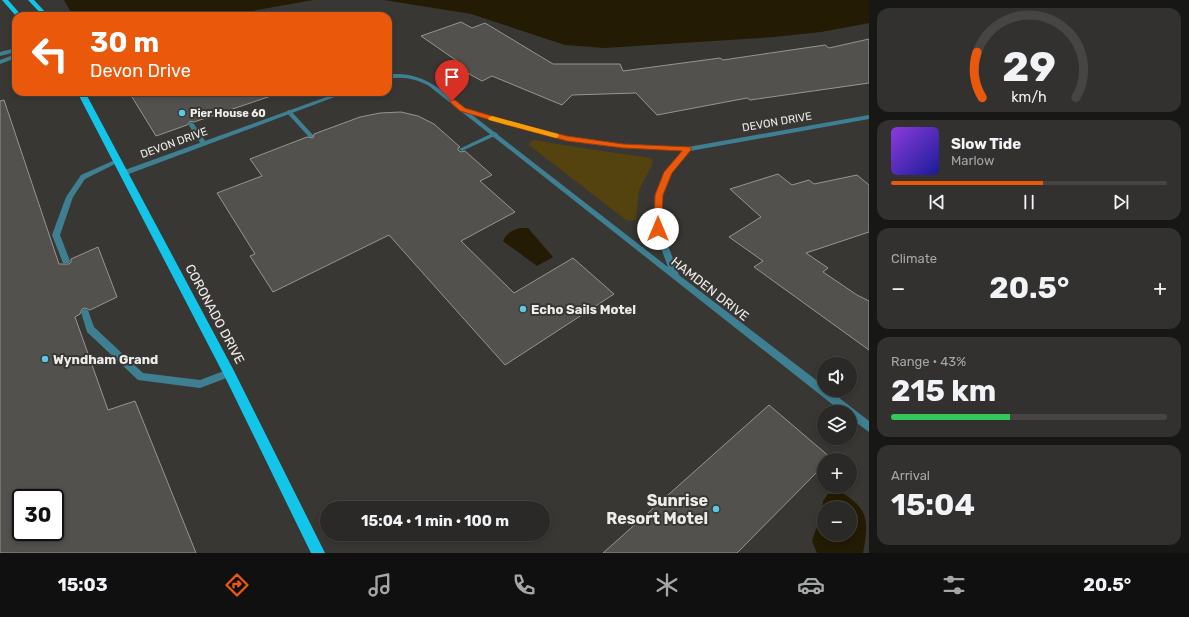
<!DOCTYPE html>
<html lang="en">
<head>
<meta charset="utf-8">
<style>
  body { margin:0; font-family:Rubik,sans-serif; background:#32312f; color:#f1f3f6; height:100vh; display:flex; flex-direction:column; font-size:15px; white-space:nowrap }
  * { box-sizing:border-box; margin:0 }
  p { font-size:13px; color:#a5a6a7 }
  .icon { flex:none; width:22px; height:22px; fill:none; stroke:currentColor; stroke-width:2; stroke-linecap:round; stroke-linejoin:round }
  .map { position:relative; flex:1; overflow:hidden }
  .side { display:flex; flex-direction:column; gap:8px; padding:8px; background:#171715; width:320px }
  .side>* { flex:none }
  .banner { position:absolute; left:12px; top:12px; width:380px; height:84px; border-radius:12px; box-shadow:0 2px 6px #0003,0 0 0 1px #464544; background:#ea580c; color:#fff; overflow:hidden }
  .controls { position:absolute; left:817px; top:357px; display:grid; gap:8px }
  .controls a { display:grid; place-items:center; width:40px; height:40px; border-radius:50%; background:#2a2927; box-shadow:0 2px 6px #0003,0 0 0 1px #464544; font-size:20px }
  .speed { position:absolute; left:12px; top:489px; display:flex; gap:8px; font-size:20px; font-weight:700; text-align:center }
  .speed>* { display:grid; place-content:center; width:52px; height:52px; border-radius:50%; background:#2a2927; box-shadow:0 2px 6px #0003,0 0 0 1px #464544; line-height:1 }
  .speed .limit { border:2px solid #111; border-radius:6px; background:#fff; color:#111 }
  .pin { position:absolute; display:grid; place-items:center; width:34px; height:34px; color:#fff; margin:-41px -17px; border-radius:50% 50% 50% 0; rotate:-45deg; box-shadow:0 0 4px #0007 }
  .pin .icon { rotate:45deg }
  .me { position:absolute; width:44px; margin:-22px; rotate:0deg; stroke-linejoin:round; filter:drop-shadow(0 0 3px #0008) }
  .turn { display:flex; align-items:center; gap:14px; height:84px; padding:0 12px; font-size:18px }
  .turn .icon { width:52px; height:52px; stroke-width:2.5 }
  .turn b { display:block; font-size:28px; line-height:34px }
  .big { font-size:30px; font-weight:700; line-height:1.1 }
  .side .widget { flex:1; display:flex; flex-direction:column; justify-content:center; gap:6px; min-width:0; padding:0 14px; border-radius:12px; background:#32312f }
  .side .dial { align-items:center; gap:0 }
  .dial svg { height:104px; overflow:visible; fill:none; stroke:#464544; stroke-width:7; stroke-linecap:round; text-anchor:middle }
  .dial text { fill:#f1f3f6; stroke:none }
  .song { display:flex; align-items:center; gap:12px }
  .cover { width:48px; height:48px; border-radius:6px; background:linear-gradient(135deg,hsl(270 70% 55%),hsl(240 70% 35%)) }
  .played { height:4px; border-radius:2px; background:linear-gradient(90deg,#ea580c 55%,#464544 55%) }
  .keys { display:flex; justify-content:space-around; direction:ltr }
  .heat { display:flex; justify-content:space-between; align-items:center; font-size:22px; direction:ltr }
  .charge { height:6px; border-radius:3px; background:linear-gradient(90deg,#34c759 43%,#464544 0) }
  .trip { position:absolute; left:320px; top:501px; width:230px; height:40px; border-radius:20px; background:#2a2927; box-shadow:0 2px 6px #0003,0 0 0 1px #464544; font-weight:700; line-height:40px; text-align:center }
  .tabs { display:flex; height:64px; justify-content:space-around; align-items:center; background:#111010; color:#a5a6a7 }
  .tabs .icon { width:28px; height:28px }
  .tabs .active { color:#ea580c }
  .tabs b { font-size:18px; color:#f1f3f6 }
  main { display:flex; flex:1; min-height:0 }
  .map>svg:first-child { display:block }
  .green { fill:#54430f }
  .water { fill:#231b04; fill-rule:evenodd }
  .building { fill:#52514e; stroke:#969592; fill-rule:evenodd }
  .lines { fill:none; stroke-linecap:round; stroke-linejoin:round }
  .service { fill:#3e7f91; fill-rule:evenodd }
  .minor { fill:#3e7f91; fill-rule:evenodd }
  .tertiary { fill:#3e7f91; fill-rule:evenodd }
  .primary { fill:#14c5ea; fill-rule:evenodd }
  .route { fill:#ea580c; stroke:#983908 }
  .slow { fill:#f59e0b }
  .poi-dot { fill:#5ac8e6; stroke:#383734; stroke-width:1.5 }
  .labels { text-anchor:middle; dominant-baseline:central; stroke-width:4; stroke-linejoin:round; paint-order:stroke }
  .far-poi-label { font-size:11px; font-weight:bold; fill:#edecea; stroke:#383734; text-anchor:start }
  .far-street-label { font-size:11px; fill:#edecea; stroke:#383734 }
  .street-label { font-size:13px; fill:#edecea; stroke:#383734 }
  .poi-label { font-size:13px; font-weight:bold; fill:#edecea; stroke:#383734; text-anchor:start }
  .near-poi-label { font-size:16px; font-weight:bold; fill:#edecea; stroke:#383734; text-anchor:end }
</style>
</head>
<body>
<main>
<div class="map">
<svg width="869" height="553" viewBox="0 0 869 553">
  <rect width="100%" height="100%" fill="#383734"/>
  <path class="green" d="M534 140 588 149 651 158 653 162 652 165 639 190 636 219 631 221 626 220 529 145 530 142Z"/>
  <g class="water">
    <path d="M64 0H313L257 10 235 16H73Z"/>
    <path d="M384 0H869V23L821 32 774 37 604 48 565 45 471 14Z"/>
    <path d="M520 228H528L553 257 537 266 503 241C506 233 513 230 520 228Z"/>
    <path d="M842 493C869 508 869 523 863 553H817L812 541 816 529 822 522 823 501 828 494ZM824 508H850V534H824Z"/>
  </g>
  <g class="building">
    <path d="M461 22 472 28 485 23 553 64H620L623 71 720 58 723 60 825 45 829 48 869 39V83L750 100 747 98 657 115 636 93 572 95 562 105 492 76 482 81 451 64 457 61 421 36Z"/>
    <path d="M129 92H270L271 96 194 122 190 121 187 125 156 136Z"/>
    <path d="M4 100 59 264H69L71 262V259L98 247 117 297 90 310 85 308 82 309 80 314 75 317 108 410 135 401 196 553H0V101ZM21 498H55V532H21Z"/>
    <path d="M401 112 418 116 434 124 460 147 458 148V150L461 152 465 151 492 175 480 181 515 212 461 241 514 293 573 258 614 294 505 365 389 235 273 292 250 256 255 254 217 193 262 176 250 159 307 137 313 138 314 134 360 117 380 113Z"/>
    <path d="M778 174 792 185 809 180 814 184 857 175 869 185V232L806 253 828 268 823 272 857 295 869 301V350L754 267 763 261 729 237 761 217 730 189Z"/>
    <path d="M769 405 831 458 829 460H824V465L737 553H603Z"/>
  </g>
  <g class="lines">
    <g class="service">
      <path d="M289 110 291 111 313 135V137H309L287 113V111Z"/>
      <path d="M191 122 194 124 207 144 206 145H202L201 144 188 124Z"/>
      <path d="M495 132 498 134 497 135 464 150 462 151 459 149Z"/>
      <path d="M117 159 119 160V162L85 179 73 197 60 235 70 261 69 263H63L52 235 66 197 81 175Z"/>
      <path d="M85 309 88 310 94 327 143 373 200 380 229 369 232 370 234 373 232 376 200 388 138 380 87 332 81 312 82 310Z"/>
    </g>
    <g class="minor">
      <path d="M394 74C426 73 443 92 467 110H471L519 125 567 136 623 144 688 147 869 115V119L690 151 671 173 663 195 662 229 679 275 824 386V390H829L869 421V432L850 418V412H842L429 86C416 79 403 76 388 79V75ZM471 114C503 124 534 133 566 140 605 148 644 149 683 151L665 172 655 195 654 229 668 267Z"/>
      <path d="M340 92H348L126 175H122L121 173 122 171Z"/>
    </g>
    <g class="tertiary">
      <path d="M16 48V52L0 56V52Z"/>
      <path d="M16 54V58L0 64V60Z"/>
    </g>
    <g class="primary">
      <path d="M2 0H8L22 16H16Z"/>
      <path d="M28 0H34L49 16H43Z"/>
      <path d="M77 92H85L233 369 325 553H311L225 377Z"/>
    </g>
  </g>
  <path class="route" d="M450 100H455L465 108 519 124 567 136 623 144 691 147V150L672 173 663 195 661 232H655L654 229 655 195 664 172 682 151 623 148 567 141 514 127 460 111 450 102Z"/>
  <path class="slow" d="M492 116 558 134 559 136 556 138 489 120 488 118Z"/>
  <g class="poi-dot">
    <circle cx="182" cy="113" r="4"/>
    <circle cx="523" cy="309" r="4"/>
    <circle cx="45" cy="359" r="4"/>
    <circle cx="716" cy="509" r="4"/>
  </g>
  <g class="labels">
    <g class="far-poi-label">
      <text x="190" y="113">Pier House 60</text>
    </g>
    <g class="far-street-label">
      <text transform="translate(777 122) rotate(-10)">DEVON DRIVE</text>
      <text transform="translate(174 143) rotate(-20)">DEVON DRIVE</text>
    </g>
    <g class="street-label">
      <text transform="translate(710 289) rotate(38)">HAMDEN DRIVE</text>
      <text transform="translate(215 314) rotate(62)">CORONADO DRIVE</text>
    </g>
    <g class="poi-label">
      <text x="531" y="309">Echo Sails Motel</text>
      <text x="53" y="359">Wyndham Grand</text>
    </g>
    <g class="near-poi-label">
      <text x="708" y="500">Sunrise<tspan x="708" dy="18">Resort Motel</tspan></text>
    </g>
  </g>
</svg>
<div class="controls">
<a><svg class="icon" aria-label="sound" viewBox="0 0 24 24"><path d="M4 9h4l5-4v14l-5-4H4zM17 9q2 3 0 6"/></svg></a>
<a><svg class="icon" aria-label="layers" viewBox="0 0 24 24"><path d="M12 4l9 5-9 5-9-5zM3 14l9 5 9-5"/></svg></a>
<a>+</a>
<a>−</a>
</div>
<div class="speed"><div class="limit">30</div></div>
<div class="pin" style="left:452px;top:101px;background:#d93025"><svg class="icon" aria-label="arrive" viewBox="0 0 24 24"><path d="M6 21V4h12l-3 4 3 4H6"/></svg></div>
<svg class="me" style="left:658px;top:229px" viewBox="-20 -20 40 40"><circle r="19" fill="#fff"/><path d="M0-13L10 11 0 6-10 11z" fill="#ea580c"/></svg>
<div class="trip">15:04 · 1 min · 100 m</div>
<div class="banner">
<div class="turn"><svg class="icon" aria-label="left" viewBox="0 0 24 24"><path d="M17 20v-9H6M10 6l-5 5 5 5"/></svg><div><b>30 m</b>Devon Drive</div></div>
</div>
</div>
<section class="side">
<div class="widget dial"><svg viewBox="0 0 100 80">
<path d="M14 69A42 42 0 1 1 86 69"/>
<path d="M14 69A42 42 0 0 1 10 34" stroke="#ea580c"/>
<text x="50" y="56" font-size="32" font-weight="700">29</text>
<text x="50" y="72" font-size="11">km/h</text>
</svg></div>
<div class="widget">
<div class="song"><i class="cover"></i><div><b>Slow Tide</b><p>Marlow</p></div></div>
<div class="played"></div>
<div class="keys"><svg class="icon" aria-label="previous" viewBox="0 0 24 24"><path d="M18 5L8 12l10 7zM5 5v14"/></svg><svg class="icon" aria-label="pause" viewBox="0 0 24 24"><path d="M8 5v14M16 5v14"/></svg><svg class="icon" aria-label="next" viewBox="0 0 24 24"><path d="M6 5l10 7-10 7zM19 5v14"/></svg></div>
</div>
<div class="widget"><p>Climate</p>
<div class="heat"><a>−</a><b class="big">20.5°</b><a>+</a></div>
</div>
<div class="widget"><p>Range · 43%</p><b class="big">215 km</b><div class="charge"></div></div>
<div class="widget"><p>Arrival</p><b class="big">15:04</b></div>
</section>
</main>
<nav class="tabs">
<b>15:03</b>
<svg class="icon active" aria-label="directions" viewBox="0 0 24 24"><path d="M12 3l9 9-9 9-9-9zM9 14v-3h6M13 9l2 2-2 2"/></svg>
<svg class="icon" aria-label="music" viewBox="0 0 24 24"><path d="M9 18V5l10-2v13"/><circle cx="6" cy="18" r="3"/><circle cx="16" cy="16" r="3"/></svg>
<svg class="icon" aria-label="phone" viewBox="0 0 24 24"><path d="M5 4h4l2 5-3 2q2 4 5 5l2-3 5 2v4C11 20 4 13 5 4z"/></svg>
<svg class="icon" aria-label="climate" viewBox="0 0 24 24"><path d="M12 3v18M4 7l16 10M4 17L20 7"/></svg>
<svg class="icon" aria-label="car" viewBox="0 0 24 24"><path d="M5 17H2v-5l4-1 3-4h7l3 4 3 1v5h-3M9 17h6M6 11h13"/><circle cx="7" cy="17" r="2"/><circle cx="17" cy="17" r="2"/></svg>
<svg class="icon" aria-label="filters" viewBox="0 0 24 24"><path d="M4 7h16M4 17h16"/><circle cx="9" cy="7" r="2"/><circle cx="15" cy="17" r="2"/></svg>
<b>20.5°</b>
</nav>
</body>
</html>
